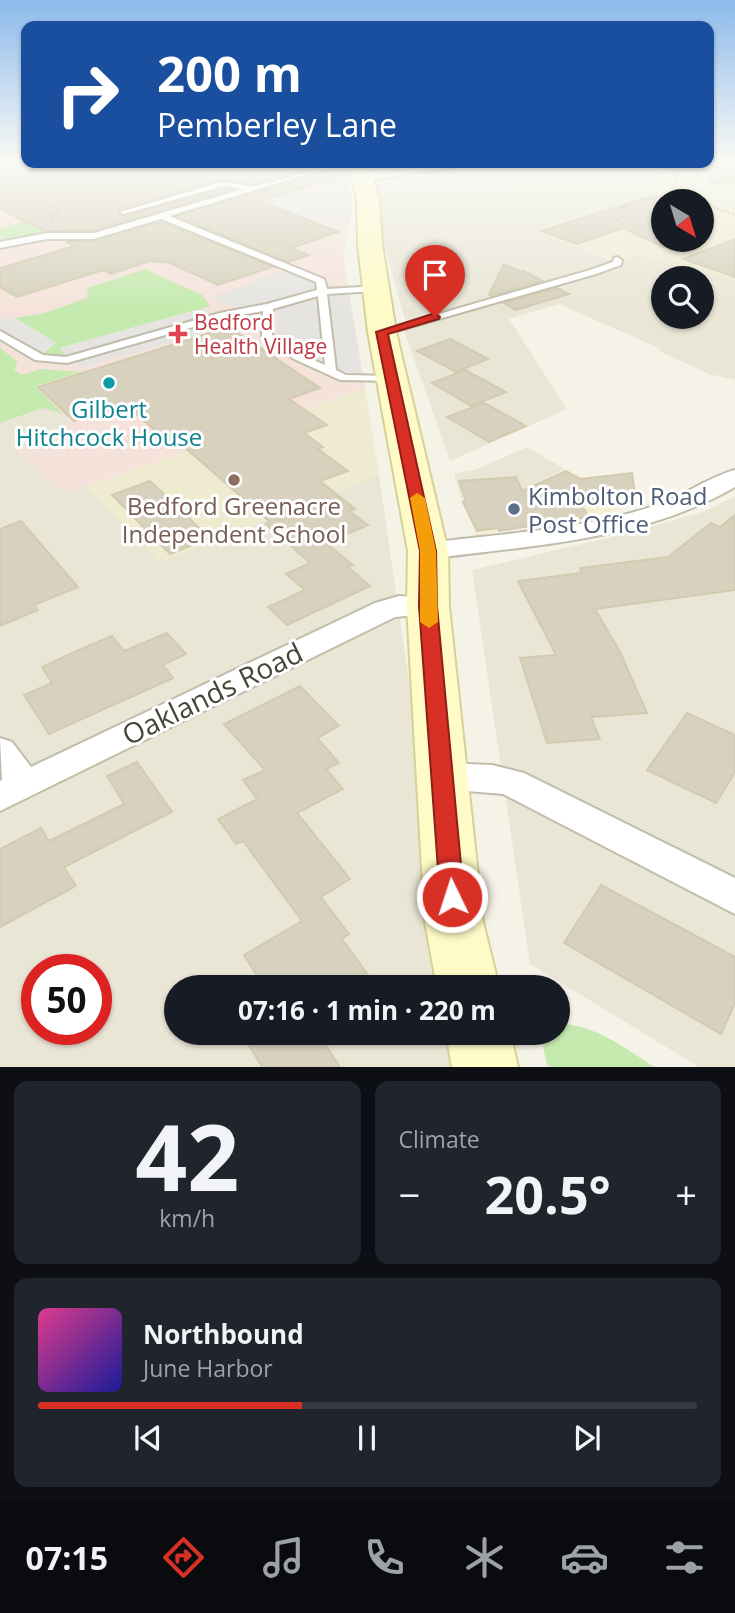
<!DOCTYPE html>
<html lang="en">
<head>
<meta charset="utf-8">
<style>
  body { margin:0; font-family:"Open Sans",sans-serif; background:#20242c; color:#f1f3f6; height:100vh; display:flex; flex-direction:column; font-size:26px; white-space:nowrap }
  * { box-sizing:border-box; margin:0 }
  p { font-size:23px; color:#9ea1a6 }
  .icon { flex:none; width:38px; height:38px; fill:none; stroke:currentColor; stroke-width:2; stroke-linecap:round; stroke-linejoin:round }
  .map { position:relative; height:1067px; overflow:hidden }
  .details { display:flex; flex-direction:column; gap:14px; padding:14px; background:#0d0f14; flex:1 }
  .details>* { flex:none }
  .top-card { position:absolute; left:21px; top:21px; width:693px; height:147px; border-radius:14px; box-shadow:0 2px 5px #0004; background:#1a4fa0; color:#fff; overflow:hidden }
  .needle { width:46px; rotate:142deg }
  .tools { position:absolute; left:651px; top:189px; display:grid; gap:14px }
  .tools a { display:grid; place-items:center; width:63px; height:63px; border-radius:50%; background:#171b24; box-shadow:0 2px 5px #0004; font-size:35px }
  .speed { position:absolute; left:21px; top:954px; display:flex; gap:14px; font-size:35px; font-weight:700; text-align:center }
  .speed>* { display:grid; place-content:center; width:91px; height:91px; border-radius:50%; background:#171b24; box-shadow:0 2px 5px #0004; line-height:1 }
  .speed .limit { border:10px solid #d22; background:#fff; color:#111 }
  .pin { position:absolute; display:grid; place-items:center; width:60px; height:60px; color:#fff; margin:-72px -30px; border-radius:50% 50% 50% 0; rotate:-45deg; box-shadow:0 0 7px #0007 }
  .pin .icon { rotate:45deg }
  .me { position:absolute; width:77px; margin:-38px; rotate:356deg; stroke-linejoin:round; filter:drop-shadow(0 0 5px #0008) }
  .turn { display:flex; align-items:center; gap:24px; height:147px; padding:0 21px; font-size:32px }
  .turn .icon { width:91px; height:91px; stroke-width:2.5 }
  .turn b { display:block; font-size:49px; line-height:60px }
  .big { font-size:52px; font-weight:700; line-height:1.1 }
  .details .card { flex:1; display:flex; flex-direction:column; justify-content:center; gap:10px; min-width:0; padding:0 24px; border-radius:14px; background:#20242c }
  .details .dial { align-items:center; gap:0 }
  .dial b { font-size:91px; line-height:1 }
  .song { display:flex; align-items:center; gap:21px }
  .cover { width:84px; height:84px; border-radius:10px; background:linear-gradient(135deg,hsl(330 70% 55%),hsl(240 70% 35%)) }
  .played { height:7px; border-radius:4px; background:linear-gradient(90deg,#d93025 40%,#363941 40%) }
  .keys { display:flex; justify-content:space-around; direction:ltr }
  .heat { display:flex; justify-content:space-between; align-items:center; font-size:38px; direction:ltr }
  .details .tiles { flex:1; display:grid; gap:14px; grid-template-columns:1fr 1fr }
  .card:last-child { grid-column:span 2 }
  .trip { position:absolute; left:164px; top:975px; width:406px; height:70px; border-radius:35px; background:#171b24; box-shadow:0 2px 5px #0004; font-weight:700; line-height:70px; text-align:center }
  .tab-bar { display:flex; height:112px; justify-content:space-around; align-items:center; background:#090b0e; color:#9ea1a6 }
  .tab-bar .icon { width:49px; height:49px }
  .tab-bar .on { color:#d93025 }
  .tab-bar b { font-size:32px; color:#f1f3f6 }
  .map>svg:first-child { display:block }
  .residential { fill:#e9e6d6; fill-rule:evenodd }
  .commercial { fill:#f7eed2 }
  .education { fill:#eeebd1; fill-rule:evenodd }
  .medical { fill:#f5e3db }
  .green { fill:#c5eaaf }
  .parking { fill:#e6e4e0 }
  .building { fill:#d7d1bd; stroke:#d2cbb0; stroke-width:2 }
  .lines { fill:none; stroke-linecap:round; stroke-linejoin:round }
  .service-casing { stroke:#c1bdaa; stroke-width:4 }
  .minor-casing { stroke:#c1bdaa; stroke-width:4 }
  .secondary-casing { stroke:#d6d196; stroke-width:4 }
  .path { stroke:#c3bc9a; stroke-width:2.5; stroke-dasharray:2 2; stroke-linecap:butt }
  .service { fill:#fff; fill-rule:evenodd }
  .minor { fill:#fff; fill-rule:evenodd }
  .secondary { fill:#fffbc7; fill-rule:evenodd }
  .route { fill:#d93025; stroke:#8d1f18; stroke-width:2 }
  .slow { fill:#f59e0b }
  .health-dot { fill:#e0444e; stroke:#fff; stroke-width:2.5 }
  .culture-dot { fill:#0f9aa8; stroke:#fff; stroke-width:2.5 }
  .education-dot { fill:#8d6e63; stroke:#fff; stroke-width:2.5 }
  .service-dot { fill:#5c6f8a; stroke:#fff; stroke-width:2.5 }
  .labels { text-anchor:middle; dominant-baseline:central; stroke-width:6; stroke-linejoin:round; paint-order:stroke }
  .far-health-label { font-size:21px; fill:#be3a42; stroke:#fff; text-anchor:start }
  .culture-label { font-size:24px; fill:#0d838f; stroke:#fff }
  .service-label { font-size:24px; fill:#4e5e75; stroke:#fff; text-anchor:start }
  .education-label { font-size:24px; fill:#785e54; stroke:#fff }
  .near-street-label { font-size:28px; fill:#484436; stroke:#fff }
</style>
</head>
<body>
<div class="map">
<svg width="735" height="1067" viewBox="0 0 735 1067">
  <rect width="100%" height="100%" fill="#f5f3e8"/>
  <g class="residential">
    <path d="M369 163H651L665 167 666 173 637 184 643 191 604 210 537 231 614 261 406 322 382 238 378 179Z"/>
    <path d="M638 255 735 281V380L709 374 659 351 661 349 559 304 509 319 567 409 450 461 404 330 623 265 622 260ZM663 278H702V317H663Z"/>
    <path d="M43 408 63 414 73 423 10 445 66 494 86 486 160 562 379 475 453 987H177V1032L460 1033 465 1067H0V423ZM37 970H96V1029H37Z"/>
    <path d="M527 447 565 469 525 489 515 490 516 496 462 501 454 473 475 470Z"/>
    <path d="M735 496V1067H699L530 964 472 570 637 531 705 511Z"/>
  </g>
  <path class="commercial" d="M565 469 643 501 593 517 476 535 462 501 516 496 514 490 525 489Z"/>
  <g class="education">
    <path d="M709 160H735V281L638 255 622 260 613 259 536 231 604 210 635 196 643 191 637 189 636 184 666 173 665 167 651 163H709ZM663 201H702V240H663Z"/>
    <path d="M365 388 379 475 160 562 86 486Z"/>
  </g>
  <path class="medical" d="M161 163H199L255 183 325 163H341L352 200 351 219 343 257 365 388 66 494 9 445 72 423 63 414 43 408 0 423V193Z"/>
  <g class="green">
    <path d="M66 208 111 228 90 234H35L0 241V229Z"/>
    <path d="M145 269 202 295 210 306 60 348 66 355 49 357 43 353 56 343 15 318 45 313 87 298 88 288Z"/>
    <path d="M0 348 18 362 14 369 21 375 41 369 82 372 35 386 63 414 43 408 0 423Z"/>
    <path d="M558 1024C595 1024 624 1048 655 1067H551L547 1065 540 1033 558 1032Z"/>
  </g>
  <g class="parking">
    <path d="M324 173 347 179 352 200 351 219 331 222 323 219 308 223 242 198 303 188 312 192 321 191 322 183 307 178Z"/>
    <path d="M297 266 329 280 330 286 257 306 236 308 212 297Z"/>
    <path d="M334 295H349L362 372 354 375 303 355 275 335 280 309Z"/>
    <path d="M204 308 230 326 81 368 59 348Z"/>
    <path d="M15 318 56 343 43 353 27 359 0 341V320Z"/>
  </g>
  <g class="building">
    <path d="M0 160H26V163H331L254 183 220 179 119 209 117 213 125 217 224 189 231 190 94 230 44 231 0 209Z"/>
    <path d="M709 160 735 164V179L723 185 709 182Z"/>
    <path d="M347 169 349 177 345 175 260 201 338 232 291 248 309 255 288 262 177 216 330 171Z"/>
    <path d="M654 195 661 215 659 216 663 218V247L623 228 577 244 541 231Z"/>
    <path d="M161 222 272 267 218 285 170 263 150 261 111 274 103 270 17 297 0 287V268L75 246 66 242H95Z"/>
    <path d="M735 239V277L683 259Z"/>
    <path d="M504 264 521 272 524 271 543 281 491 296 489 295Z"/>
    <path d="M557 288 569 294 516 310 504 303Z"/>
    <path d="M229 327 320 388 289 399 327 425 304 433 323 447 318 449 348 471 320 481 355 509 349 511 368 525 326 543 353 565 348 567 370 586 287 625 268 607 305 590 286 574 310 563 266 524 270 522 174 438 167 441 126 405 74 421 38 387Z"/>
    <path d="M450 339 488 359 456 372 417 351Z"/>
    <path d="M465 370 506 392 471 406 432 383Z"/>
    <path d="M484 403 526 426 489 442 447 417Z"/>
    <path d="M566 471 580 479 632 473 635 493 591 500 593 503 581 505 589 517 499 531 498 528 477 531 463 502 466 501 459 481 516 477 522 491Z"/>
    <path d="M150 481 210 538 170 554 112 495Z"/>
    <path d="M735 515V590L595 609 620 652 647 713 591 717 600 739 547 743 520 658 556 655 518 581 582 573 580 568 668 557 711 523 720 527Z"/>
    <path d="M21 521 78 587 34 605 38 610 0 626V529Z"/>
    <path d="M167 633 186 654 163 665 173 678 49 734 24 695 52 683 42 667 81 649 112 636 124 651Z"/>
    <path d="M300 686 339 726 317 738 339 763 326 769 343 789 297 813 350 879 321 897 349 934 342 939 371 979 357 987H264L244 955 302 921 243 841 236 844 218 819 257 799 243 780 265 770 224 724Z"/>
    <path d="M687 713 735 735V772L716 803 647 770Z"/>
    <path d="M137 762 172 812 64 867 76 886 0 927V849L41 828 49 841 124 804 107 776Z"/>
    <path d="M601 885 735 957V1003L721 1034 564 943Z"/>
    <path d="M241 1032H317L340 1067H262Z"/>
  </g>
  <g class="lines">
    <g class="service-casing">
      <g id="service">
        <path d="M358 163 355 165 329 168 169 216 324 279 327 289 378 286V290L375 291 327 294 336 370 346 375 392 376 398 379 396 381 340 380 294 359 262 336 263 311 225 318 67 363 35 360 0 339V331L43 355 66 357 220 313 267 304 317 290 316 282 161 219 94 239H47L0 248V242L47 233H94L243 189 224 186 124 214 120 212 221 182C233 181 244 187 254 186 293 179 316 163 358 163ZM318 296 325 365 302 355 272 335 273 309Z"/>
        <path d="M617 257 622 260 621 265 596 274 386 334 382 335 377 332 590 270 613 262 614 258Z"/>
      </g>
    </g>
    <g class="minor-casing">
      <g id="minor">
        <path d="M428 163H460L453 167 363 181 356 177 363 173Z"/>
        <path d="M735 470V487C642 541 532 545 428 559L419 557 415 551 419 545 428 543C504 533 584 530 657 505 683 496 711 476 735 470Z"/>
        <path d="M399 596 438 599 442 606 438 613 395 617 0 811V781L2 780 0 738 12 742 31 767 375 603Z"/>
        <path d="M443 763 492 765 524 773 735 878V914L503 794 443 789 431 785 426 776 431 767Z"/>
      </g>
    </g>
    <g class="secondary-casing">
      <g id="secondary">
        <path d="M348 163H368L379 199 382 245 396 332 448 551 449 606 483 922 499 987H437L425 922 407 606 408 551 368 332 358 245 357 199Z"/>
        <path d="M446 1032H510L518 1067H452Z"/>
      </g>
    </g>
    <g class="path">
      <path d="M672 190 699 201"/>
      <path d="M702 203 735 215"/>
      <path d="M51 218 59 210 53 207"/>
      <path d="M616 220 624 217 620 209 624 205 661 196 672 190 679 173 666 163"/>
    </g>
    <use href="#service" class="service"/>
    <use href="#minor" class="minor"/>
    <use href="#secondary" class="secondary"/>
  </g>
  <linearGradient id="sky" x2="0" y2="1"><stop stop-color="#8cbaec"/><stop offset="0.52" stop-color="#fafaf5"/><stop offset="1" stop-color="#fafaf5" stop-opacity="0"/></linearGradient>
  <rect width="735" height="309" fill="url(#sky)"/>
  <path class="route" d="M435 313 440 317 439 319 388 334 436 551 437 606 464 897 460 904 452 907 444 904 440 897 419 606 420 551 376 332Z"/>
  <path class="slow" d="M417 493 425 498 436 551 438 622 429 628 420 622V551L410 498Z"/>
  <path class="health-dot" d="M174.5 323.5h7v7h7v7h-7v7h-7v-7h-7v-7h7z"/>
  <circle class="culture-dot" cx="109" cy="383" r="7"/>
  <circle class="education-dot" cx="234" cy="480" r="7"/>
  <circle class="service-dot" cx="514" cy="509" r="7"/>
  <g class="labels">
    <g class="far-health-label">
      <text x="194" y="322">Bedford<tspan x="194" dy="24">Health Village</tspan></text>
    </g>
    <g class="culture-label">
      <text x="109" y="408">Gilbert<tspan x="109" dy="28">Hitchcock House</tspan></text>
    </g>
    <g class="service-label">
      <text x="528" y="495">Kimbolton Road<tspan x="528" dy="28">Post Office</tspan></text>
    </g>
    <g class="education-label">
      <text x="234" y="505">Bedford Greenacre<tspan x="234" dy="28">Independent School</tspan></text>
    </g>
    <g class="near-street-label">
      <text transform="translate(212 693) rotate(-26)">Oaklands Road</text>
    </g>
  </g>
</svg>
<div class="tools">
<a><svg class="needle" viewBox="-14 -14 28 28"><path d="M0-13l5 13h-10z" fill="#e53935"/><path d="M0 13l5-13h-10z" fill="#9ea1a6"/></svg></a>
<a><svg class="icon" aria-label="search" viewBox="0 0 24 24"><circle cx="10" cy="10" r="6"/><path d="M15 15l6 6"/></svg></a>
</div>
<div class="speed"><div class="limit">50</div></div>
<div class="pin" style="left:435px;top:317px;background:#d93025"><svg class="icon" aria-label="arrive" viewBox="0 0 24 24"><path d="M6 21V4h12l-3 4 3 4H6"/></svg></div>
<svg class="me" style="left:452px;top:897px" viewBox="-20 -20 40 40"><circle r="17" fill="#d93025" stroke="#fff" stroke-width="3"/><path d="M0-11L8 9 0 5-8 9z" fill="#fff"/></svg>
<div class="trip">07:16 · 1 min · 220 m</div>
<div class="top-card">
<div class="turn"><svg class="icon" aria-label="right" viewBox="0 0 24 24"><path d="M7 20v-9h11M14 6l5 5-5 5"/></svg><div><b>200 m</b>Pemberley Lane</div></div>
</div>
</div>
<section class="details">
<div class="tiles">
<div class="card dial"><b>42</b><p>km/h</p></div>
<div class="card"><p>Climate</p>
<div class="heat"><a>−</a><b class="big">20.5°</b><a>+</a></div>
</div>
<div class="card">
<div class="song"><i class="cover"></i><div><b>Northbound</b><p>June Harbor</p></div></div>
<div class="played"></div>
<div class="keys"><svg class="icon" aria-label="previous" viewBox="0 0 24 24"><path d="M18 5L8 12l10 7zM5 5v14"/></svg><svg class="icon" aria-label="pause" viewBox="0 0 24 24"><path d="M8 5v14M16 5v14"/></svg><svg class="icon" aria-label="next" viewBox="0 0 24 24"><path d="M6 5l10 7-10 7zM19 5v14"/></svg></div>
</div>
</div>
</section>
<nav class="tab-bar">
<b>07:15</b>
<svg class="icon on" aria-label="directions" viewBox="0 0 24 24"><path d="M12 3l9 9-9 9-9-9zM9 14v-3h6M13 9l2 2-2 2"/></svg>
<svg class="icon" aria-label="music" viewBox="0 0 24 24"><path d="M9 18V5l10-2v13"/><circle cx="6" cy="18" r="3"/><circle cx="16" cy="16" r="3"/></svg>
<svg class="icon" aria-label="phone" viewBox="0 0 24 24"><path d="M5 4h4l2 5-3 2q2 4 5 5l2-3 5 2v4C11 20 4 13 5 4z"/></svg>
<svg class="icon" aria-label="climate" viewBox="0 0 24 24"><path d="M12 3v18M4 7l16 10M4 17L20 7"/></svg>
<svg class="icon" aria-label="car" viewBox="0 0 24 24"><path d="M5 17H2v-5l4-1 3-4h7l3 4 3 1v5h-3M9 17h6M6 11h13"/><circle cx="7" cy="17" r="2"/><circle cx="17" cy="17" r="2"/></svg>
<svg class="icon" aria-label="filters" viewBox="0 0 24 24"><path d="M4 7h16M4 17h16"/><circle cx="9" cy="7" r="2"/><circle cx="15" cy="17" r="2"/></svg>
</nav>
</body>
</html>
